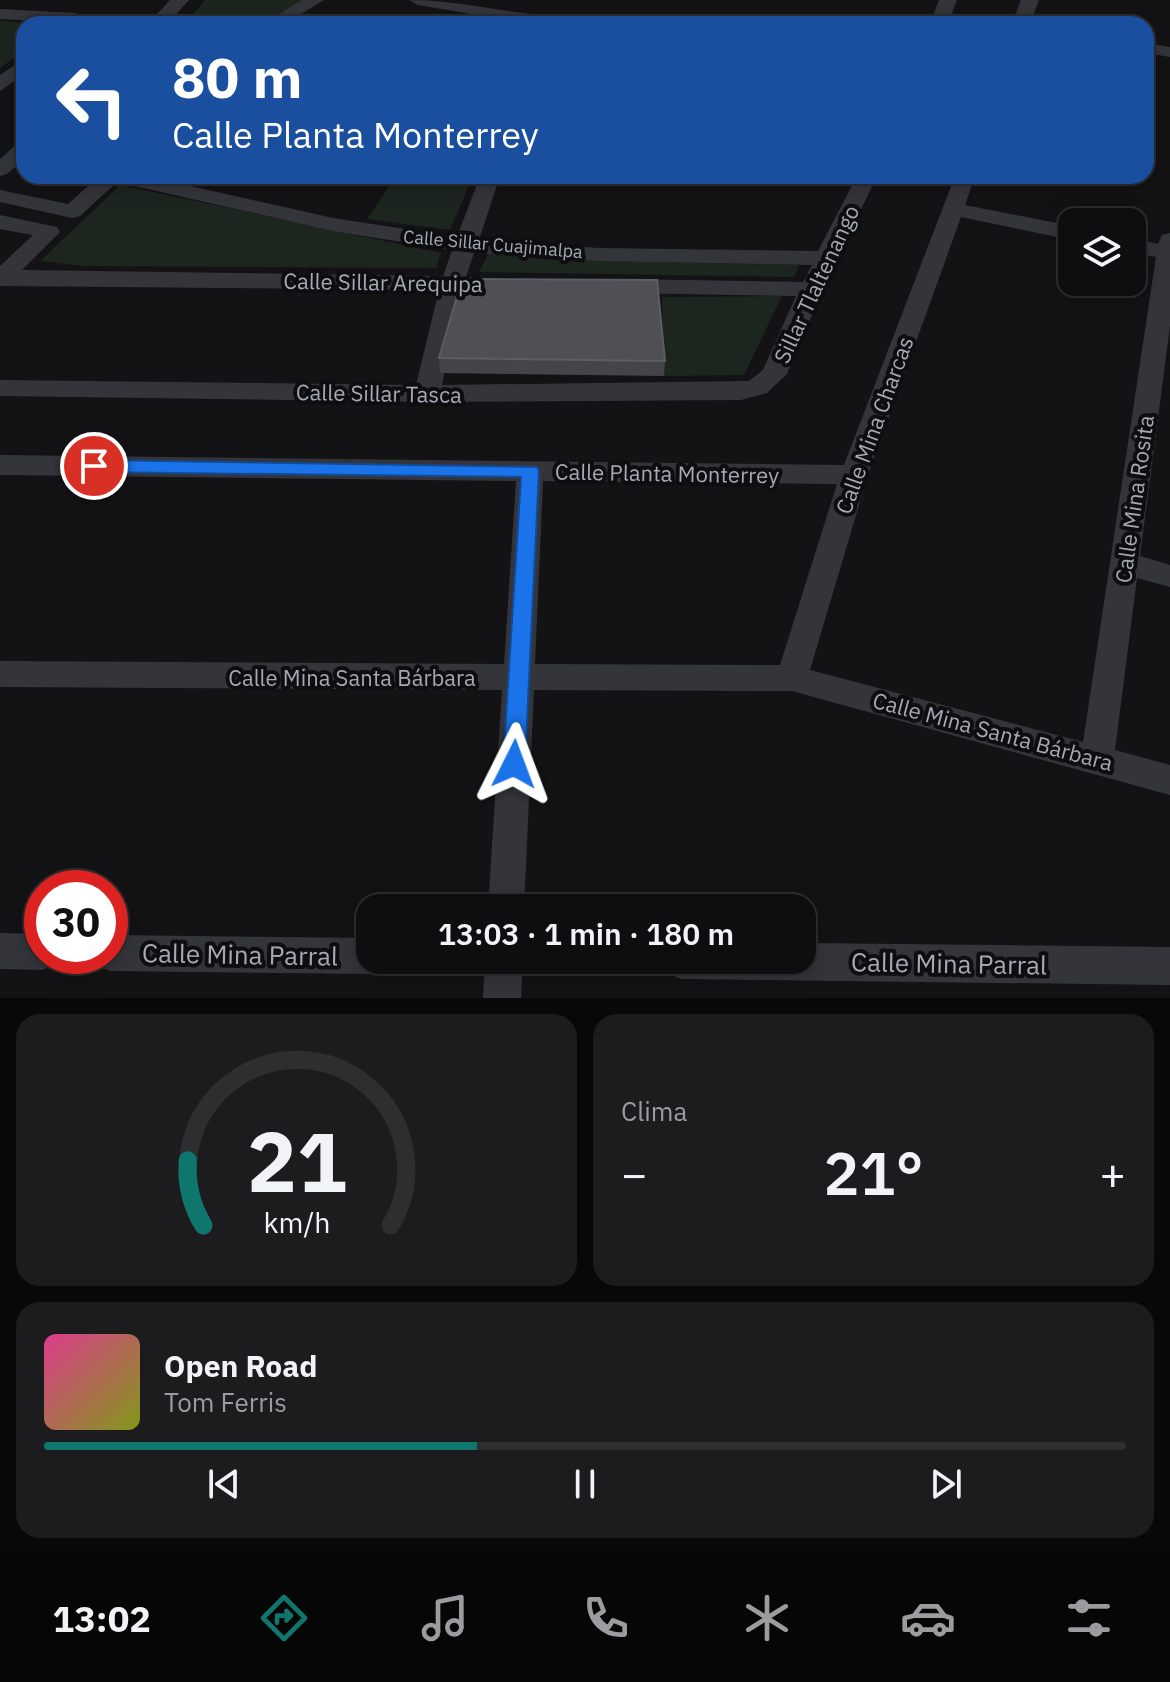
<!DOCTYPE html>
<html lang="es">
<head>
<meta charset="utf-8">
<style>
  body { margin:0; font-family:"IBM Plex Sans",sans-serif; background:#1c1c1e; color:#f1f3f6; height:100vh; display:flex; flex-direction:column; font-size:30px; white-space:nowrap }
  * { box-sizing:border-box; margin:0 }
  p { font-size:26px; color:#9b9c9f }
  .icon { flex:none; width:44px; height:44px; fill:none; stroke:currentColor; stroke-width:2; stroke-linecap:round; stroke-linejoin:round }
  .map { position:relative; height:998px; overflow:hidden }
  .details { display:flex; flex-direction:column; gap:16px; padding:16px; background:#080809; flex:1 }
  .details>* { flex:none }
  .top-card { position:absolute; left:16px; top:16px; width:1138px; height:168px; border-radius:24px; box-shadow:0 4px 20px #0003,0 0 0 2px #2e2e30; background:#1a4fa0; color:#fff; overflow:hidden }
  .fabs { position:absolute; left:1058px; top:208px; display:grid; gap:16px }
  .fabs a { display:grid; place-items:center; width:88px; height:88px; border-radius:16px; background:#0e0e10; box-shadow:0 4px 20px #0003,0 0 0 2px #2e2e30; font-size:40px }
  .speed { position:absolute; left:24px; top:870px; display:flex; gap:16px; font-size:40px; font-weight:700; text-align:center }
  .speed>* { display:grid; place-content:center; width:104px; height:104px; border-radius:50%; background:#0e0e10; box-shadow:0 4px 20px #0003,0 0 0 2px #2e2e30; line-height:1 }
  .speed .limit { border:12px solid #d22; background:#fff; color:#111 }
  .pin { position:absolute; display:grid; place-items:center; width:68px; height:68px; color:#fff; margin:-34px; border:4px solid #fff; border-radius:50%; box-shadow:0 2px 8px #0007 }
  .me { position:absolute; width:88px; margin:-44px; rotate:3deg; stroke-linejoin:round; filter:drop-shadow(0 0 6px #0008) }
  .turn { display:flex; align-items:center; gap:28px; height:168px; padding:0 24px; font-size:36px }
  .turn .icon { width:104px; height:104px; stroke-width:2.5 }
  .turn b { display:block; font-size:56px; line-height:68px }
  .big { font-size:60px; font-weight:600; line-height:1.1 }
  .details .widget { flex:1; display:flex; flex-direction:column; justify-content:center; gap:12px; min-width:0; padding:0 28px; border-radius:24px; background:#1c1c1e }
  .details .dial { align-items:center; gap:0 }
  .dial svg { height:208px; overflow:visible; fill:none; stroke:#2e2e30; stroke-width:7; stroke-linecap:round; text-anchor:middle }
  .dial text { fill:#f1f3f6; stroke:none }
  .song { display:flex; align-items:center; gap:24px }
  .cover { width:96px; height:96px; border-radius:12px; background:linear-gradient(135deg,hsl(330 70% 55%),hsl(70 70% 35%)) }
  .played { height:8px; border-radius:4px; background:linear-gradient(90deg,#0f766e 40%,#2e2e30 40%) }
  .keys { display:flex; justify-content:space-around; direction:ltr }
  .heat { display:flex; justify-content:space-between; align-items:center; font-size:44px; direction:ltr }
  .details .tiles { flex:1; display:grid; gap:16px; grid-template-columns:1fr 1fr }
  .widget:last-child { grid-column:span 2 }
  .trip { position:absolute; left:356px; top:894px; width:460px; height:80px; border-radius:24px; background:#0e0e10; box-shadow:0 4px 20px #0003,0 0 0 2px #2e2e30; font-weight:600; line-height:80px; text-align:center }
  .dock { display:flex; height:128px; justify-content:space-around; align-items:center; background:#060606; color:#9b9c9f }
  .dock .icon { width:56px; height:56px }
  .dock .active { color:#0f766e }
  .dock b { font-size:36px; color:#f1f3f6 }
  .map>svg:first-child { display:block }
  .green { fill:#1d251f }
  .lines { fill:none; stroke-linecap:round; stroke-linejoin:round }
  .street { fill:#34353a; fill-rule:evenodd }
  .wall { fill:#44454a }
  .building { fill:#4f5056; stroke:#5c5e65; stroke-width:2 }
  .route { fill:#1a73e8; stroke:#114b97; stroke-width:2 }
  .labels { text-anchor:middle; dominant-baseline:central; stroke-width:8; stroke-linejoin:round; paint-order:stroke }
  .far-street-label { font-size:18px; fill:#a4a9b6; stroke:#0e0e10 }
  .street-label { font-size:22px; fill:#a4a9b6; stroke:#0e0e10 }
  .near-street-label { font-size:26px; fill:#a4a9b6; stroke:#0e0e10 }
</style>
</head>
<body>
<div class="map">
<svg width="1170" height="998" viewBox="0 0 1170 998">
  <rect width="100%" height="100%" fill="#131315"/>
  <g class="green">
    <path d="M205 0H305L264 24H184Z"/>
    <path d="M0 21 43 24H24V50L0 68Z"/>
    <path d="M396 176H473L450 230 367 219Z"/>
    <path d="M120 185 441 253 436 268 83 266 40 261Z"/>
    <path d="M489 253 619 261 799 265 794 277 479 272Z"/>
    <path d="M782 296 744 375 664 376 662 297Z"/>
  </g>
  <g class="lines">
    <g class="street">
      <path d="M170 0H189L167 24H148Z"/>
      <path d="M302 0H324L285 24H263Z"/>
      <path d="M409 0C460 0 507 14 557 16 572 17 600 13 611 24H530L418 5Z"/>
      <path d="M939 0H957L948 24H930Z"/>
      <path d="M1021 0H1039L1030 24H1012Z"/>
      <path d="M0 9 75 13 84 18 75 23 0 19Z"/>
      <path d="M1146 43 1170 47V57L1146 53Z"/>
      <path d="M24 59V74L0 91V75Z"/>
      <path d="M24 142V159L7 174 0 176V159L17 144Z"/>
      <path d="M99 176H146L333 218 457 237 480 176H500L479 240 599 248 818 251 857 176H877L823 289 787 374 767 393 741 400 427 402 0 396V380L416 385 439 290 0 286V266L33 235 0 229V215L57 227 60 232 22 270 443 276 452 250 333 231 117 182 80 216 72 218 0 202V190L68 204ZM474 253 599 261 812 265 803 282 619 279 611 281 607 286 611 291 619 293 796 296 763 370 749 381 442 385 462 290 505 289 509 284 505 279 466 277Z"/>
      <path d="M955 176H975L965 205 1072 226V240L961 217 868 475 810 670 1083 742 1156 257 1132 252V238L1158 244 1162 235 1170 233V326L1140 556 1170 565V587L1137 578 1115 750 1170 765V795L792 691 534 690 524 908H488L502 690 0 687V661L504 664 516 481 0 475V455L844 465ZM543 481 837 484 780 665 535 664Z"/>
      <path d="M0 933 42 934V956H59L55 965 42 970 0 969Z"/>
      <path d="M110 935 370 938V960H387L383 969 370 974 110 971 97 966 92 956H110Z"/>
      <path d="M802 943 1170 947V985L681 979 668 973 662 960H802Z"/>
      <path d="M485 960H523L521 998H483Z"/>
    </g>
  </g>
  <path class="wall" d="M439 358 665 361 664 376 440 373Z"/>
  <path class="building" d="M462 279 657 280 665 361 439 358Z"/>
  <path class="route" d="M94 460 537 467 539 471 525 764 522 771 514 774 506 771 503 764 521 477 94 472 85 466Z"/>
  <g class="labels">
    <g class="far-street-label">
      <text transform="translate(493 244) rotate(5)">Calle Sillar Cuajimalpa</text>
    </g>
    <g class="street-label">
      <text transform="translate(383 282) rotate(1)">Calle Sillar Arequipa</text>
      <text transform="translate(816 284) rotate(-65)">Sillar Tlaltenango</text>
      <text transform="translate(379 393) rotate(1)">Calle Sillar Tasca</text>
      <text transform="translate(874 425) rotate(-70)">Calle Mina Charcas</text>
      <text transform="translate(667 473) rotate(1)">Calle Planta Monterrey</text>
      <text transform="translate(1134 499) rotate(-82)">Calle Mina Rosita</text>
      <text x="352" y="677">Calle Mina Santa Bárbara</text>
      <text transform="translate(993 731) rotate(15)">Calle Mina Santa Bárbara</text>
    </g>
    <g class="near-street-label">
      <text transform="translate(240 954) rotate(1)">Calle Mina Parral</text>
      <text transform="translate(949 963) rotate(1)">Calle Mina Parral</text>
    </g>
  </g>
</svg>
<div class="fabs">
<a><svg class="icon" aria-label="layers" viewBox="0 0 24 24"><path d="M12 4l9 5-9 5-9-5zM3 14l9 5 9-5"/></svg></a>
</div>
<div class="speed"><div class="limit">30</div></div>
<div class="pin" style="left:94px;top:466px;background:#d93025"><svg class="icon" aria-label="arrive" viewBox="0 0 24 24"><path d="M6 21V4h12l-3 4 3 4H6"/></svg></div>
<svg class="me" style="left:514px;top:764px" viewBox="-20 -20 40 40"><path d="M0-17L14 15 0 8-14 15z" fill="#1a73e8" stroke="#fff" stroke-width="4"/></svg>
<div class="trip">13:03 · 1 min · 180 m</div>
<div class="top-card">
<div class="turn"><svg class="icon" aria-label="left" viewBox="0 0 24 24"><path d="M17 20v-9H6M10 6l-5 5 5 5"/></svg><div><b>80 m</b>Calle Planta Monterrey</div></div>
</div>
</div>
<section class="details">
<div class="tiles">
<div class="widget dial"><svg viewBox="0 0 100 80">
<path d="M14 69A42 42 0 1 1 86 69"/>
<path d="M14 69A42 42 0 0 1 8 44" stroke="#0f766e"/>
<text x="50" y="56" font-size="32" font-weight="700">21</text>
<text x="50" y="72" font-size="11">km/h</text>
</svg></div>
<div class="widget"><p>Clima</p>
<div class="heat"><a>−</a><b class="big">21°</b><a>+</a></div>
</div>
<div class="widget">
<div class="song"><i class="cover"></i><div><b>Open Road</b><p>Tom Ferris</p></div></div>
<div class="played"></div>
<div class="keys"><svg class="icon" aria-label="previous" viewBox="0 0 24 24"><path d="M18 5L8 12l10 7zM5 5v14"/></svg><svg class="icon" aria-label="pause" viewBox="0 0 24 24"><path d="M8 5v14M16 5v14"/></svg><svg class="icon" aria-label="next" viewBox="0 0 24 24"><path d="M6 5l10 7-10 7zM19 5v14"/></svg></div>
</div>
</div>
</section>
<nav class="dock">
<b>13:02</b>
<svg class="icon active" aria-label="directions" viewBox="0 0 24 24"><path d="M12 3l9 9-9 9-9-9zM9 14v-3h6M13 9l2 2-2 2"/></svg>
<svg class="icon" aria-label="music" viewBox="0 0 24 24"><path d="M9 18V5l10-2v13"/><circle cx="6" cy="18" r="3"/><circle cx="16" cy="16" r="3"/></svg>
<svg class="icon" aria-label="phone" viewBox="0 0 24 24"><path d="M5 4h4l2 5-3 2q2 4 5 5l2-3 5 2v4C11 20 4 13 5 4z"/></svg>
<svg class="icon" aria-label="climate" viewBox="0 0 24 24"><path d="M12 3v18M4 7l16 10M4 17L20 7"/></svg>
<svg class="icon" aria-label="car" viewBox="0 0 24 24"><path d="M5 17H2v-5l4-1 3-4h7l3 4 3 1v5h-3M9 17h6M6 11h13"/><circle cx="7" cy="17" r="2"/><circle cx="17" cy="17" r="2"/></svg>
<svg class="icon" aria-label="filters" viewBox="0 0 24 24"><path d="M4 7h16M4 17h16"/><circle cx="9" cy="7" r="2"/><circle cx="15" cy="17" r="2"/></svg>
</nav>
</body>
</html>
